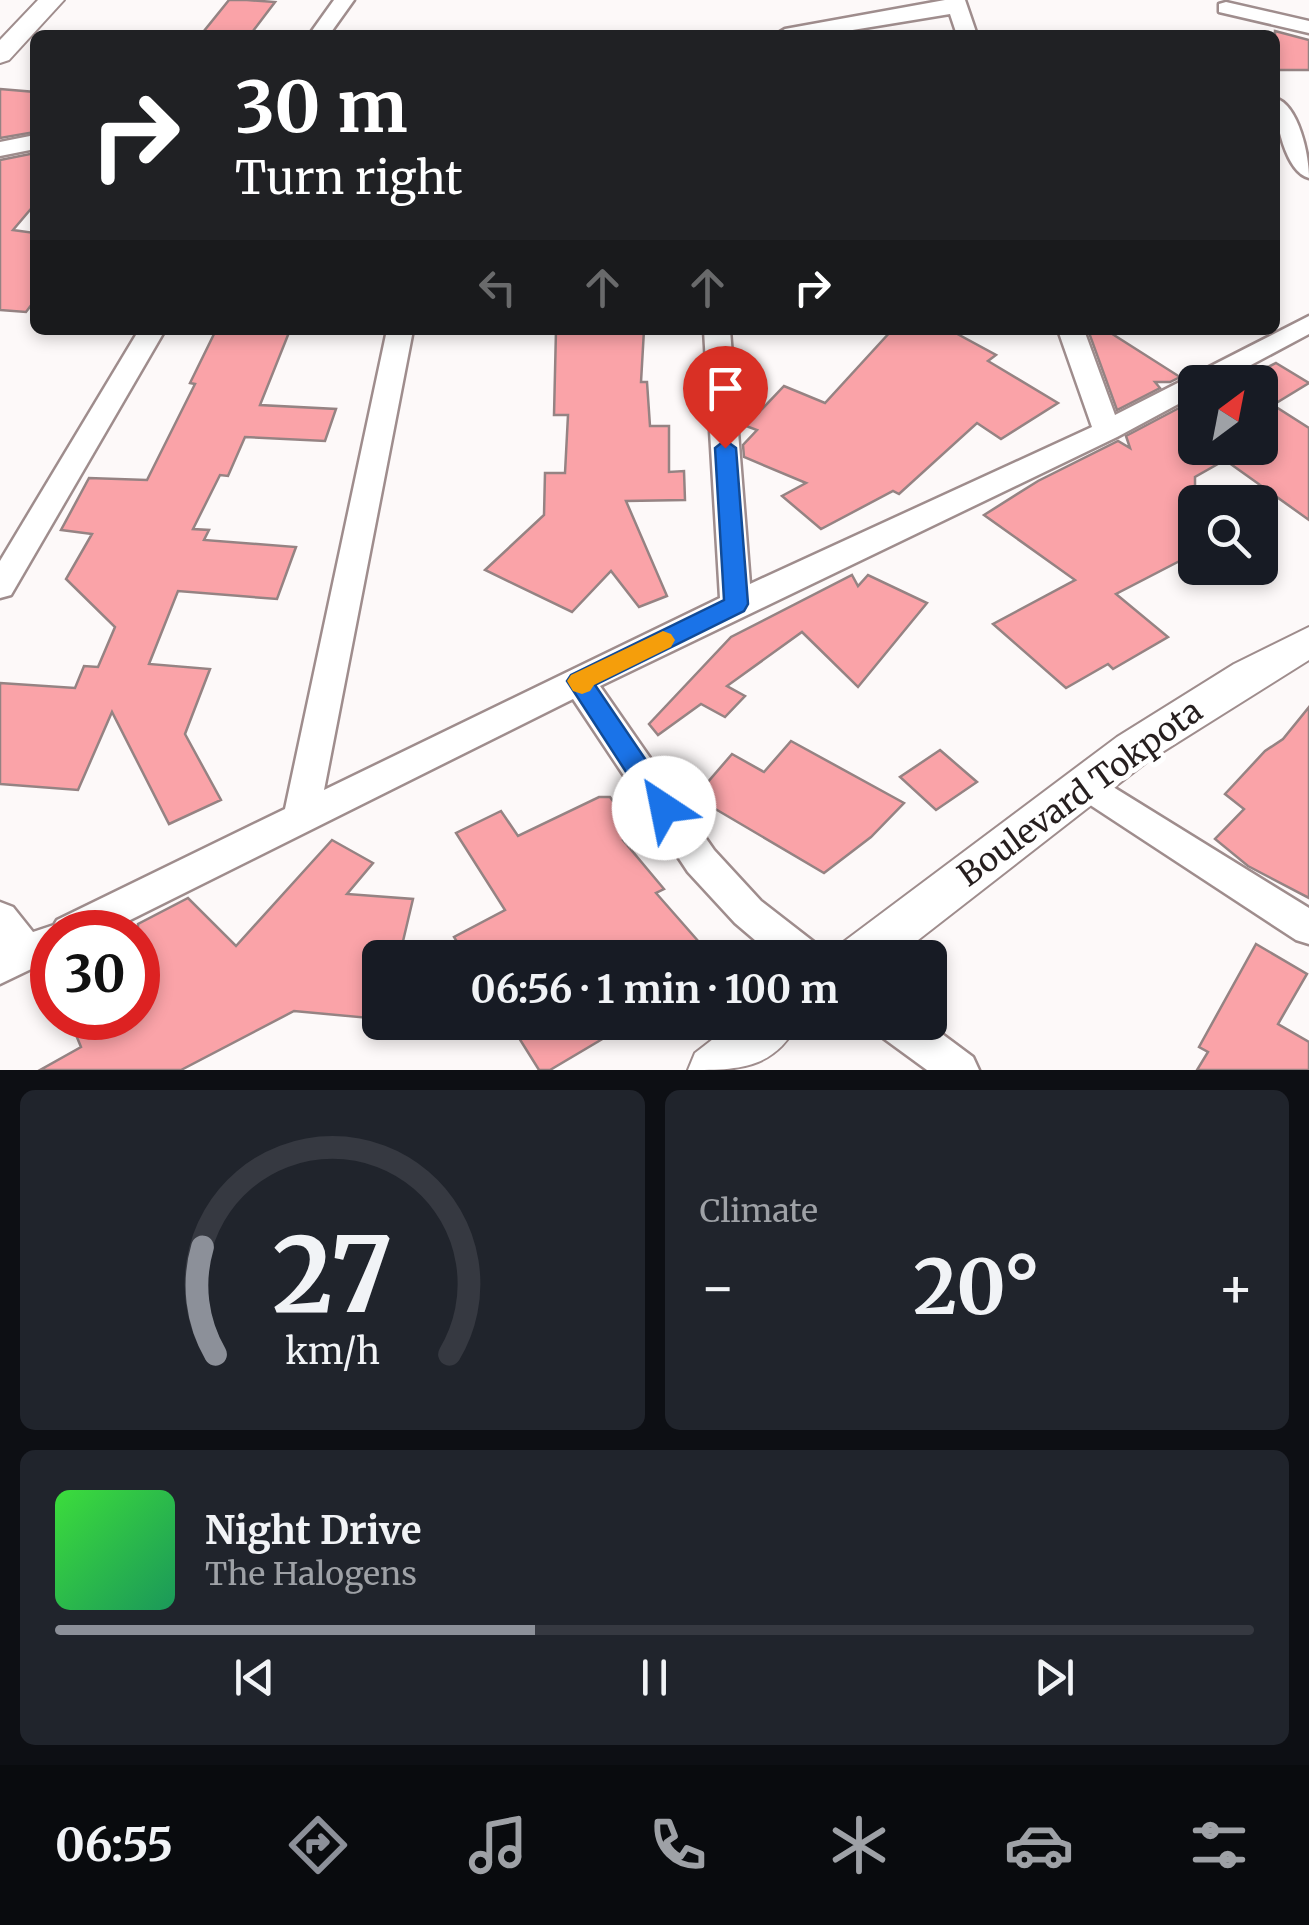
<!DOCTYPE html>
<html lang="en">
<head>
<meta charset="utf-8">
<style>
  body { margin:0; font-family:Merriweather,serif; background:#20242c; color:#f1f3f6; height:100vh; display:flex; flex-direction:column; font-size:38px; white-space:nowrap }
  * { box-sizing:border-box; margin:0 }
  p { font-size:32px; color:#9ea1a6 }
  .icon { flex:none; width:55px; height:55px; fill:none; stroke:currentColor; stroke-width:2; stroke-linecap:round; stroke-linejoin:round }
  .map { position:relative; height:1070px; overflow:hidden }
  .drawer { display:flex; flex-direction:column; gap:20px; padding:20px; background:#0d0f14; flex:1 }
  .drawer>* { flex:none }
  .guide { position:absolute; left:30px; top:30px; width:1250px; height:305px; border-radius:15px; box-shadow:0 5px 15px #0003; background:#202124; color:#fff; overflow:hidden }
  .needle { width:65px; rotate:32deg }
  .tools { position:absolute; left:1178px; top:365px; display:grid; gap:20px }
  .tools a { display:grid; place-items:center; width:100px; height:100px; border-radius:15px; background:#171b24; box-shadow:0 5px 15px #0003; font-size:50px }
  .speed { position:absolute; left:30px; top:910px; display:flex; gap:20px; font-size:50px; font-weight:700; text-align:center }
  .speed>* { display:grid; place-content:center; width:130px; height:130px; border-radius:50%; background:#171b24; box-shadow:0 5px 15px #0003; line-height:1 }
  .speed .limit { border:15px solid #d22; background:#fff; color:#111 }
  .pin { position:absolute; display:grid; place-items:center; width:85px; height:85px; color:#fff; margin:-102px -42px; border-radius:50% 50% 50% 0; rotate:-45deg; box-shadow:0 0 10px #0007 }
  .pin .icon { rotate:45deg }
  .me { position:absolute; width:110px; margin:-55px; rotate:326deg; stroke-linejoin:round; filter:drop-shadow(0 0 8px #0008) }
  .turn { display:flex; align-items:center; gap:35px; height:210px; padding:0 40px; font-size:45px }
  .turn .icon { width:130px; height:130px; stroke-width:2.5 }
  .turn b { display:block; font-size:70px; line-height:85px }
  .lanes { display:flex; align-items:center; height:95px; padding:0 40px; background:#0003; justify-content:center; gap:50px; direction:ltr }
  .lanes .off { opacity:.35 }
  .big { font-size:75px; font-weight:700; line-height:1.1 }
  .drawer .tile { flex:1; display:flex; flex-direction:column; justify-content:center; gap:15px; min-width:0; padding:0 35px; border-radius:15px; background:#20242c }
  .drawer .dial { align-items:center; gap:0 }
  .dial svg { height:260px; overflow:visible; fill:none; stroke:#363941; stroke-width:7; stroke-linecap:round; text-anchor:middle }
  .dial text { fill:#f1f3f6; stroke:none }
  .song { display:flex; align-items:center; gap:30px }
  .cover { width:120px; height:120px; border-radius:15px; background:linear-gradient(135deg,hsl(120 70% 55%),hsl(150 70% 35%)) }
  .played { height:10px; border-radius:5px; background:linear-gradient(90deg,#8c9099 40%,#363941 40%) }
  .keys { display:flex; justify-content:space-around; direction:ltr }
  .heat { display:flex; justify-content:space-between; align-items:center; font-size:55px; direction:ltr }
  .drawer .tiles { flex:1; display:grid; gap:20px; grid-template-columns:1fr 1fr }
  .tile:last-child { grid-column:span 2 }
  .trip { position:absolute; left:362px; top:940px; width:585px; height:100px; border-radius:15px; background:#171b24; box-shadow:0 5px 15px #0003; font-weight:700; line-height:100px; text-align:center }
  .tab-bar { display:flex; height:160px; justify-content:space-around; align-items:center; background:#090b0e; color:#9ea1a6 }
  .tab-bar .icon { width:70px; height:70px }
  .tab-bar .on { color:#8c9099 }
  .tab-bar b { font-size:45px; color:#f1f3f6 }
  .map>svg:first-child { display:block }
  .building { fill:#faa3a8; stroke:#958383; stroke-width:2.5 }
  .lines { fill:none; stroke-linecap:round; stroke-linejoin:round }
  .minor-casing { stroke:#9f8d8d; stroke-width:5 }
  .tertiary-casing { stroke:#9f8d8d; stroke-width:4 }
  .minor { fill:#fff; fill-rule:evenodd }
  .tertiary { fill:#fff; fill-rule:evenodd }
  .route { fill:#1a73e8; stroke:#114b97; stroke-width:2.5 }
  .slow { fill:#f59e0b }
  .labels { text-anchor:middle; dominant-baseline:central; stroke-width:10; stroke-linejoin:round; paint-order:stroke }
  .street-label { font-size:32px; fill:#261f1f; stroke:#fff }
</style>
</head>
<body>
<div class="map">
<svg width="1309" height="1070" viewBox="0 0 1309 1070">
  <rect width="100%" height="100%" fill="#fdf9f9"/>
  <g class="building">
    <path d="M229 0H247L275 2 250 35 204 31Z"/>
    <path d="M1275 31 1309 40V70H1275Z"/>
    <path d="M0 89 35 92V132L0 138Z"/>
    <path d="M35 153V204L13 230 35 233V300L26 312 0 310V160Z"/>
    <path d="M216 330H290L260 405 336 409 325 441 245 437 228 476 220 475 193 529 209 530 204 540 296 547 277 599 178 591 149 664 210 669 185 734 221 800 169 824 112 712 78 790 0 784V683L75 688 84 666 98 667 115 627 66 579 92 534 61 530 89 478 147 480 195 384 190 383Z"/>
    <path d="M556 330H644L641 382H647L650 426H669V472L684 471 685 500 626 501 667 596 639 607 611 571 572 612 485 570 544 515 545 473H565L568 415H554Z"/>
    <path d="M892 330H950L996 355 988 361 1058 403 1001 439 977 423 899 494 893 491 821 529 782 496 806 483 744 457 743 445 757 430 746 426 784 386 825 403Z"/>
    <path d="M1088 330H1106L1180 377 1170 382H1155L1160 388 1117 410Z"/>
    <path d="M1276 363 1309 383 1273 405 1309 428V520L1225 460 1195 477V553L1116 594 1168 637 1113 669 1108 664 1066 688 993 624 1075 580 984 515 1038 481 1118 441 1130 448 1126 436 1179 408 1195 425V448H1260V371Z"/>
    <path d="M852 575 858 586 868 575 927 603 858 687 802 632 727 686 745 696 725 717 701 704 658 735 649 724 731 637Z"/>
    <path d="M1309 707V898L1248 866 1215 839 1244 809 1225 794 1265 751 1283 739Z"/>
    <path d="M791 741 904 803 871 837 824 873 695 797 732 754 764 772Z"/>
    <path d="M940 750 977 782 936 810 900 777Z"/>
    <path d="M599 797H610L636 833 623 840 664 889 656 893 713 958H467L454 937 505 910 456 833 501 811 518 836Z"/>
    <path d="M332 840 373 863 347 894 413 899 399 958H380V1019L294 1011 181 1070H40L81 1047 69 1018H138V924L188 898 236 946Z"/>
    <path d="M1256 944 1307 974 1278 1024 1309 1042V1070H1197L1208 1052 1199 1047Z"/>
    <path d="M509 1022H631L550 1070H539Z"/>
  </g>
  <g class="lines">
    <g class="minor-casing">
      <g id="minor">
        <path d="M334 0H354L329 35H309Z"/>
        <path d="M945 0H965L977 35H957L950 14 822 35H775L785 29Z"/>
        <path d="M1226 2 1309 21V33L1219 12V4Z"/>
        <path d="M1275 98C1299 105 1309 156 1309 178 1285 172 1275 119 1275 98Z"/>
        <path d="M35 135V149L0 156V142Z"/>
        <path d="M1309 316V334L1219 382H1195V395L1117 437 600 686 714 850 761 901 819 946 824 958H776L735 923 688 872 573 699 106 932H52V959L0 984V902L13 907 33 932 54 925 57 920 285 809 387 330H413L324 790 720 598 704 330H730L750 584 1092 427 1058 330H1084L1115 415Z"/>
        <path d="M139 330H165L11 595 0 598V561Z"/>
        <path d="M1084 769 1309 908V944L1296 940 1072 793 1067 783 1072 773Z"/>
        <path d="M873 1022H926L973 1057 979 1070H927L879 1035Z"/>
      </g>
    </g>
    <g class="tertiary-casing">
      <g id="tertiary">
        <path d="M38 0H64L9 60 0 63V40Z"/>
        <path d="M1309 627V660L1148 761 895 958H835L842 943 1117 737 1234 664Z"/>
        <path d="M735 1022H798C775 1070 736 1070 688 1070L695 1053Z"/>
      </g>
    </g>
    <use href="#minor" class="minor"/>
    <use href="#tertiary" class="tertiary"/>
  </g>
  <path class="route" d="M725 440 736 448 748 604 744 611 595 685 673 800 677 808 673 815 664 819 654 815 567 681 571 675 724 600 715 448Z"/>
  <path class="slow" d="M663 631 671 634 675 640 671 647 594 685 590 691 582 694 573 691 567 681 571 675Z"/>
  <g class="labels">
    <g class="street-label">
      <text transform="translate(1080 793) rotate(-36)">Boulevard Tokpota</text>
    </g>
  </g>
</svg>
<div class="tools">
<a><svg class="needle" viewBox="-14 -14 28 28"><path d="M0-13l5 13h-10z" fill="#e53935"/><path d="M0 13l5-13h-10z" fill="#9ea1a6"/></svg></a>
<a><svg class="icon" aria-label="search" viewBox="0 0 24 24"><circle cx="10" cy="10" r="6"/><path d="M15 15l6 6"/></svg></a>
</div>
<div class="speed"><div class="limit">30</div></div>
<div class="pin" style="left:725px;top:448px;background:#d93025"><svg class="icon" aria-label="arrive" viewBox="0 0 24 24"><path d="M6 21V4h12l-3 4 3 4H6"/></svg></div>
<svg class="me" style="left:664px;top:808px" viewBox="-20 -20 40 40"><circle r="19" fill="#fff"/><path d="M0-13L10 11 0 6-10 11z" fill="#1a73e8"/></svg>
<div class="trip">06:56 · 1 min · 100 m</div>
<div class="guide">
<div class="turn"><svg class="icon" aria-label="right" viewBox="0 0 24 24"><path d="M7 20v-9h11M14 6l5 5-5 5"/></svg><div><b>30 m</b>Turn right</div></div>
<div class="lanes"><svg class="icon off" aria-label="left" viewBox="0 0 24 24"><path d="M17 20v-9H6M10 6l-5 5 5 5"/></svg><svg class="icon off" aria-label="ahead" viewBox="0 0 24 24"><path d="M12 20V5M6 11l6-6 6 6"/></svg><svg class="icon off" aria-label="ahead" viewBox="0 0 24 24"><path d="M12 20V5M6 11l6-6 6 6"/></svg><svg class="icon" aria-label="right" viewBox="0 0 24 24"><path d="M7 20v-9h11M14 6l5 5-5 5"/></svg></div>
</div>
</div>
<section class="drawer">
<div class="tiles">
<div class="tile dial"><svg viewBox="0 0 100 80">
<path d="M14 69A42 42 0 1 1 86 69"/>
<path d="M14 69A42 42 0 0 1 10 36" stroke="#8c9099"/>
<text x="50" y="56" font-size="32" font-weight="700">27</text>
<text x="50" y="72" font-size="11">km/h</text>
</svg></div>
<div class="tile"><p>Climate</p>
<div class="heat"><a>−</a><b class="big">20°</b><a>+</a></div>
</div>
<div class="tile">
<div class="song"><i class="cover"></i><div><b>Night Drive</b><p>The Halogens</p></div></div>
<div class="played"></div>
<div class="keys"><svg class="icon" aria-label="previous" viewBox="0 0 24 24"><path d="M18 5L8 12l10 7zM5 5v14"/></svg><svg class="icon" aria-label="pause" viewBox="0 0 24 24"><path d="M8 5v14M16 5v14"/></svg><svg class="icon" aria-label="next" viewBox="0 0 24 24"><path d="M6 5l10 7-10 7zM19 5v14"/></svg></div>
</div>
</div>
</section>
<nav class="tab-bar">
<b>06:55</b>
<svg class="icon on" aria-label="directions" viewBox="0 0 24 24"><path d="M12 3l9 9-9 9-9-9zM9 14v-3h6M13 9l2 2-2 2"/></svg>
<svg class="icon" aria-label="music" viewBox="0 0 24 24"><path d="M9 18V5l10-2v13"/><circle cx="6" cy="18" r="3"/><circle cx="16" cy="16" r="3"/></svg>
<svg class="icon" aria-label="phone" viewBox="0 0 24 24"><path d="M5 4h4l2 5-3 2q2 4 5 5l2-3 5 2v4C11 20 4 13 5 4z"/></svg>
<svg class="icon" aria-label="climate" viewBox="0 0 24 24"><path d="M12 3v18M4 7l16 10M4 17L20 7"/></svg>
<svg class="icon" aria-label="car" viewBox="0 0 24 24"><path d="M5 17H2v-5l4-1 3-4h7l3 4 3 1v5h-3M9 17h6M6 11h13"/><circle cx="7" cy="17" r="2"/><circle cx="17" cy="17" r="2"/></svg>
<svg class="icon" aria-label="filters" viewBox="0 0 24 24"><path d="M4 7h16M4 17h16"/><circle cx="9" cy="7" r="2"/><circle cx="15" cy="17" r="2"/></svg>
</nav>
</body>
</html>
